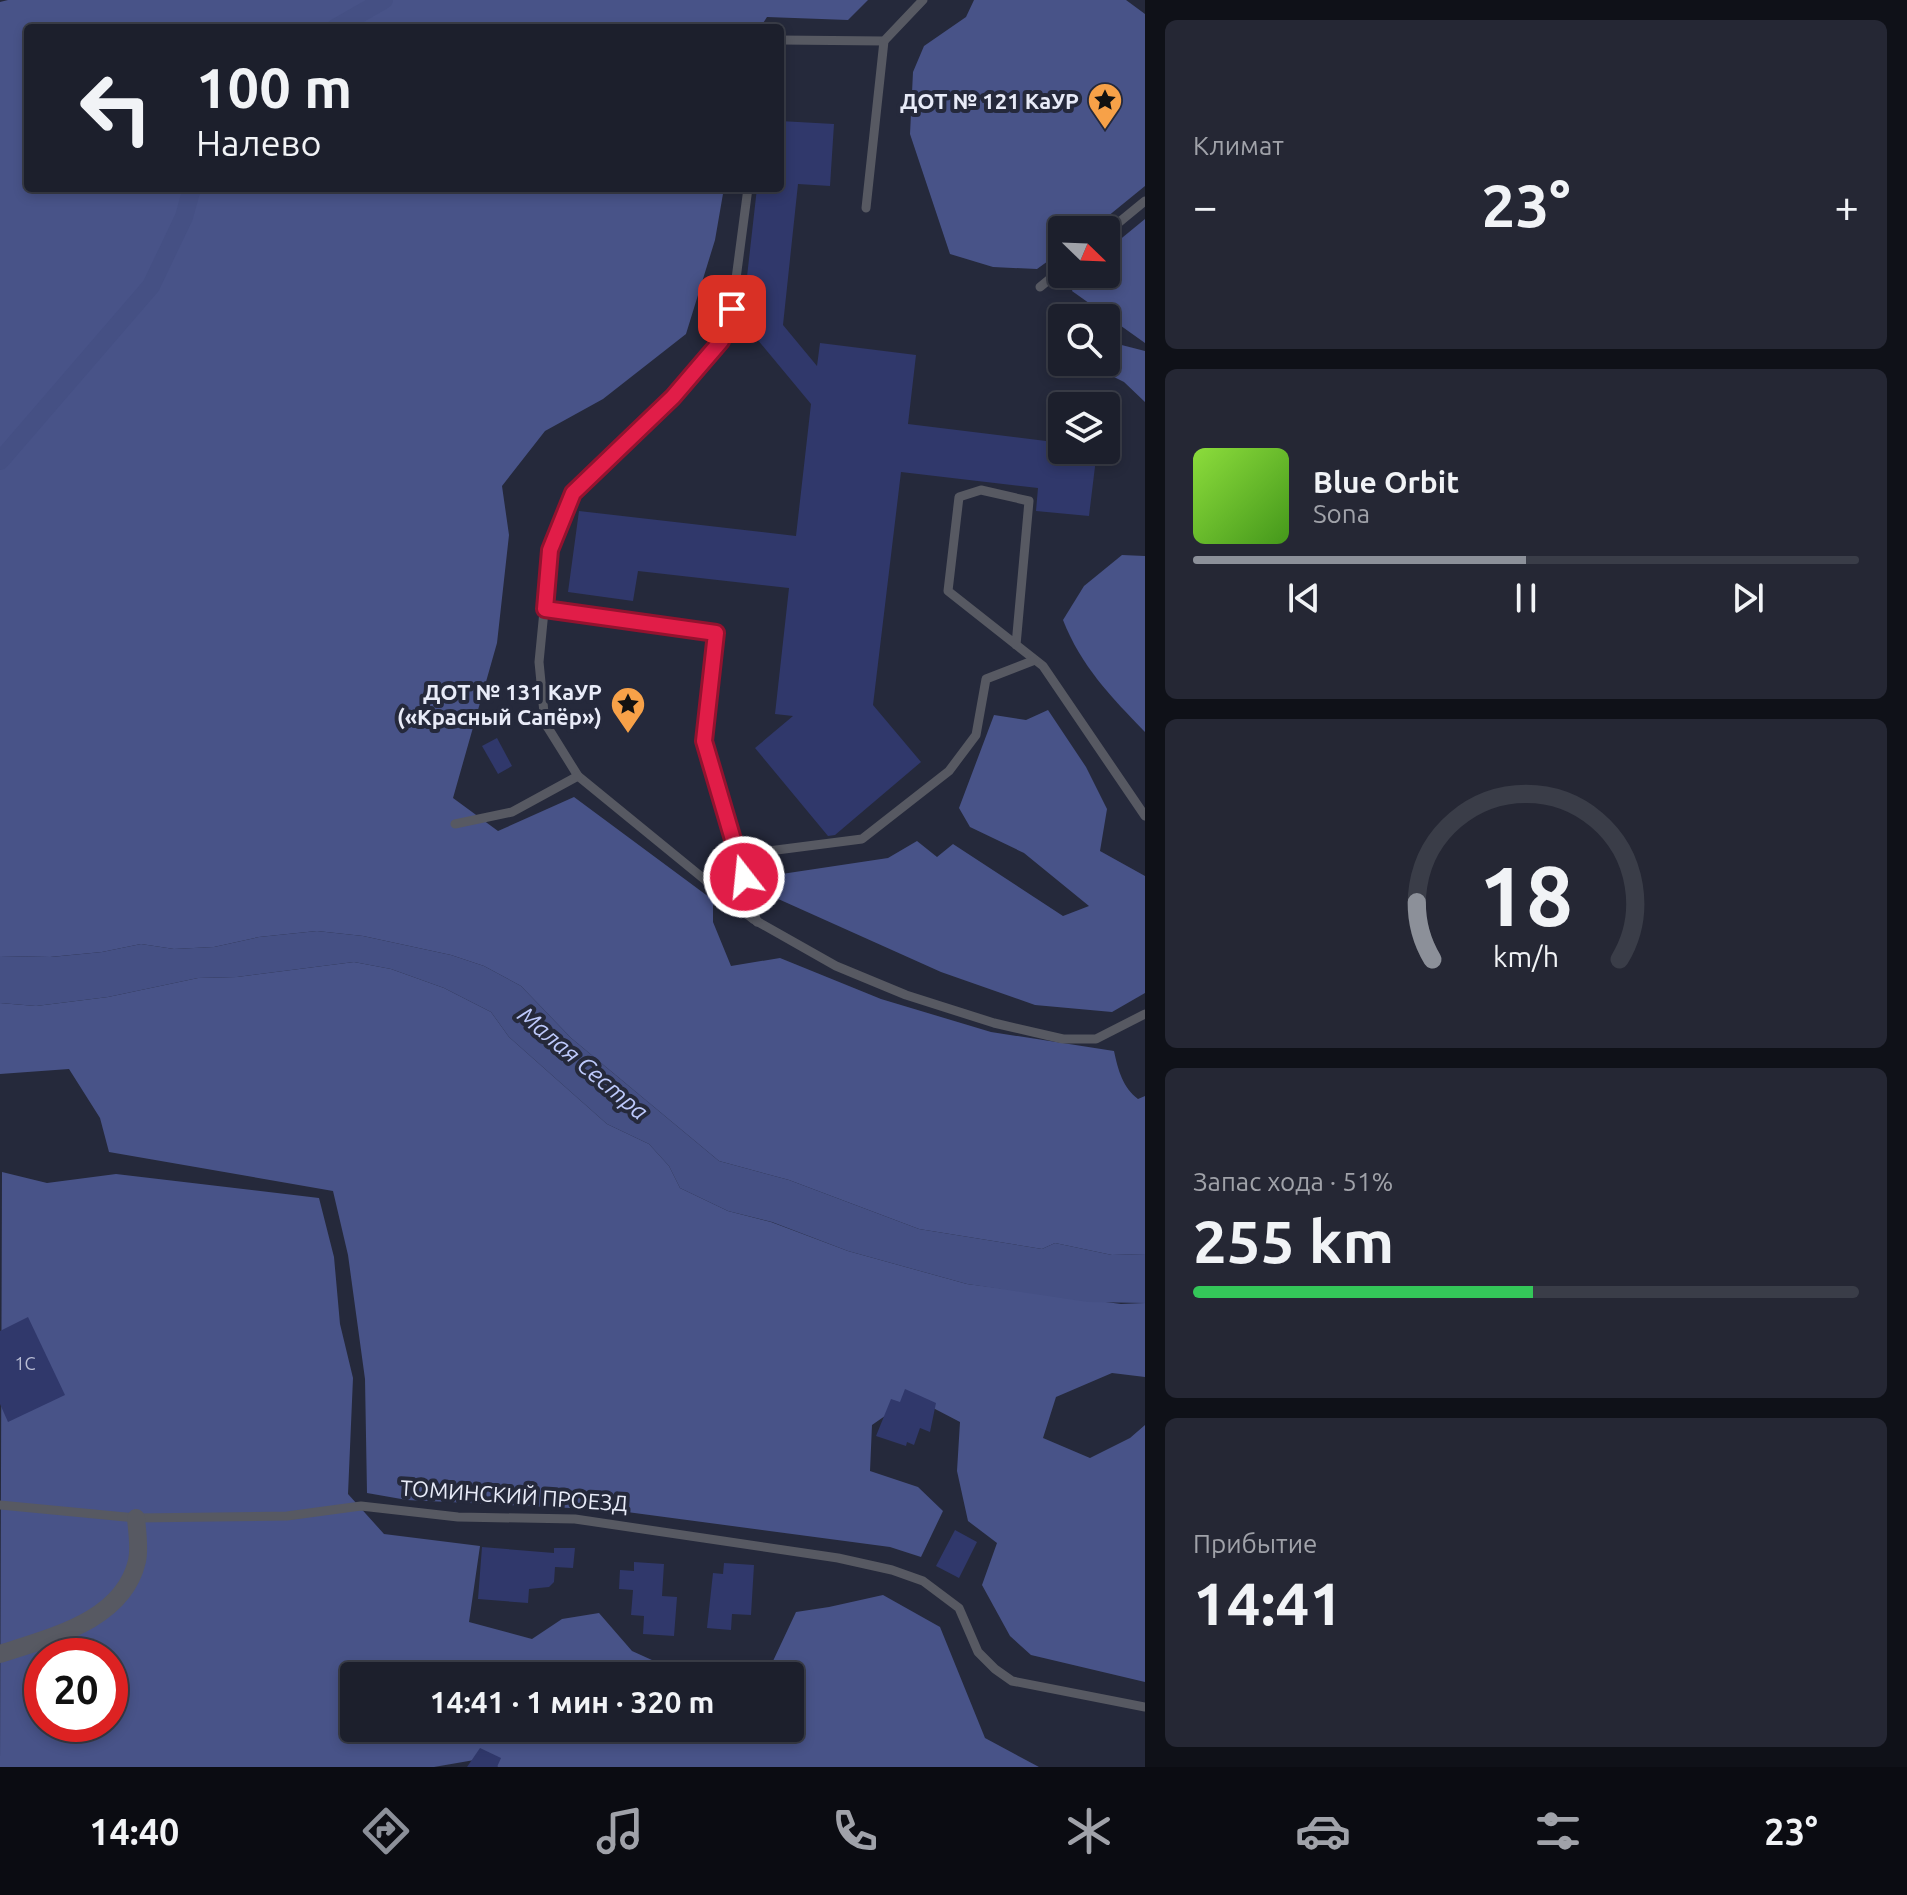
<!DOCTYPE html>
<html lang="ru">
<head>
<meta charset="utf-8">
<style>
  body { margin:0; font-family:Ubuntu,sans-serif; background:#252734; color:#f1f3f6; height:100vh; display:flex; flex-direction:column; font-size:30px; white-space:nowrap }
  * { box-sizing:border-box; margin:0 }
  p { font-size:26px; color:#a0a2a9 }
  .icon { flex:none; width:44px; height:44px; fill:none; stroke:currentColor; stroke-width:2; stroke-linecap:round; stroke-linejoin:round }
  .map { position:relative; flex:1; overflow:hidden }
  .sheet { display:flex; flex-direction:column; gap:20px; padding:20px; background:#0f1118; width:762px }
  .sheet>* { flex:none }
  .top-card { position:absolute; left:24px; top:24px; width:760px; height:168px; border-radius:8px; box-shadow:0 4px 12px #0003,0 0 0 2px #3a3d48; background:#1c1f2c; color:#f1f3f6; overflow:hidden }
  .needle { width:52px; rotate:113deg }
  .buttons { position:absolute; left:1048px; top:216px; display:grid; gap:16px }
  .buttons a { display:grid; place-items:center; width:72px; height:72px; border-radius:8px; background:#1c1f2c; box-shadow:0 4px 12px #0003,0 0 0 2px #3a3d48; font-size:40px }
  .speed { position:absolute; left:24px; top:1638px; display:flex; gap:16px; font-size:40px; font-weight:700; text-align:center }
  .speed>* { display:grid; place-content:center; width:104px; height:104px; border-radius:50%; background:#1c1f2c; box-shadow:0 4px 12px #0003,0 0 0 2px #3a3d48; line-height:1 }
  .speed .limit { border:12px solid #d22; background:#fff; color:#111 }
  .pin { position:absolute; display:grid; place-items:center; width:68px; height:68px; color:#fff; margin:-34px; border-radius:16px; box-shadow:0 4px 12px #0006 }
  .me { position:absolute; width:88px; margin:-44px; rotate:344deg; stroke-linejoin:round; filter:drop-shadow(0 0 6px #0008) }
  .turn { display:flex; align-items:center; gap:28px; height:168px; padding:0 40px; font-size:36px }
  .turn .icon { width:104px; height:104px; stroke-width:2.5 }
  .turn b { display:block; font-size:56px; line-height:68px }
  .big { font-size:60px; font-weight:700; line-height:1.1 }
  .sheet .widget { flex:1; display:flex; flex-direction:column; justify-content:center; gap:12px; min-width:0; padding:0 28px; border-radius:12px; background:#252734 }
  .sheet .dial { align-items:center; gap:0 }
  .dial svg { height:208px; overflow:visible; fill:none; stroke:#3a3d48; stroke-width:7; stroke-linecap:round; text-anchor:middle }
  .dial text { fill:#f1f3f6; stroke:none }
  .song { display:flex; align-items:center; gap:24px }
  .cover { width:96px; height:96px; border-radius:12px; background:linear-gradient(135deg,hsl(90 70% 55%),hsl(100 70% 35%)) }
  .played { height:8px; border-radius:4px; background:linear-gradient(90deg,#8c9099 50%,#3a3d48 50%) }
  .keys { display:flex; justify-content:space-around; direction:ltr }
  .heat { display:flex; justify-content:space-between; align-items:center; font-size:44px; direction:ltr }
  .charge { height:12px; border-radius:6px; background:linear-gradient(90deg,#34c759 51%,#3a3d48 0) }
  .trip { position:absolute; left:340px; top:1662px; width:464px; height:80px; border-radius:8px; background:#1c1f2c; box-shadow:0 4px 12px #0003,0 0 0 2px #3a3d48; font-weight:700; line-height:80px; text-align:center }
  .dock { display:flex; height:128px; justify-content:space-around; align-items:center; background:#0b0c12; color:#a0a2a9 }
  .dock .icon { width:56px; height:56px }
  .dock .on { color:#8c9099 }
  .dock b { font-size:36px; color:#f1f3f6 }
  main { display:flex; flex:1; min-height:0 }
  .map>svg:first-child { display:block }
  .forest { fill:#485388; fill-rule:evenodd }
  .water { fill:#455084 }
  .lines { fill:none; stroke-linecap:round; stroke-linejoin:round }
  .canal { stroke:#455084; stroke-width:18 }
  .building { fill:#30386b }
  .service { stroke:#575962; stroke-width:9 }
  .minor { stroke:#575962; stroke-width:18 }
  .route-casing { stroke:#92132f; stroke-width:20 }
  .route { stroke:#e11d48; stroke-width:14 }
  .labels { text-anchor:middle; dominant-baseline:central; stroke-width:8; stroke-linejoin:round; paint-order:stroke }
  .number-label { font-size:18px; fill:#babed5 }
  .poi-label { font-size:22px; font-weight:bold; fill:#e8ebf8; stroke:#25293b; text-anchor:end }
  .street-label { font-size:22px; fill:#e8ebf8; stroke:#25293b }
  .water-label { font-size:24px; font-style:italic; fill:#bdc9fb; stroke:#25293b }
</style>
</head>
<body>
<main>
<div class="map">
<svg width="1145" height="1767" viewBox="0 0 1145 1767">
  <rect width="100%" height="100%" fill="#25293b"/>
  <g class="forest">
    <path d="M8 0H868L848 20 767 17 760 28H28V188H724L715 240 686 334 603 399 545 431 502 486 509 535 497 643 453 798 498 831 574 797 713 900V922L731 966 780 958 881 999 991 1032 1114 1051C1118 1070 1123 1088 1138 1099L1145 1096V1254L1112 1255 1055 1243 1042 1249 919 1229 789 1180 719 1161 571 1038 521 986 484 966 451 955 363 936 317 931 259 937 214 947 174 949 141 944 102 952 50 957 0 956V2Z"/>
    <path d="M974 0H1126L1145 14V186L1091 230H1062V251L1037 269 993 267 950 254 910 134 913 72 924 46 966 17Z"/>
    <path d="M1145 219V343L1072 291 1078 274H1106V251Z"/>
    <path d="M1106 341 1145 351V402L1124 382 1092 366 1090 362H1106Z"/>
    <path d="M1122 555 1145 556V732C1111 697 1081 666 1063 620L1084 586Z"/>
    <path d="M1048 710 1086 767 1107 809 1100 851 1145 876V993L1112 1012 1035 1005 941 972 776 898 775 875 888 858 917 841 937 857 953 844 1063 916 1089 906 1024 853 970 827 959 808 994 715 1026 720Z"/>
    <path d="M354 962 391 969 444 988 491 1012 509 1037 607 1124 649 1144 669 1166 680 1188 728 1211 771 1222 848 1251 967 1284 1121 1304 1145 1303V1377L1112 1373 1056 1397 1043 1438 1090 1458 1130 1438 1145 1425V1682L1031 1655 1010 1636 982 1585 997 1543 968 1521 957 1471 960 1422 912 1397 872 1425 870 1471 918 1487 943 1511 921 1557 890 1547 612 1510 407 1500 367 1493 365 1379 348 1255 333 1191 109 1152 100 1118 69 1069 0 1074V1003L36 1006 108 997 198 978 237 977Z"/>
    <path d="M2 1172 47 1183 116 1174 319 1198 334 1257 340 1324 353 1378 348 1494 384 1534 480 1546 469 1622 532 1639 562 1619 599 1613 632 1651 663 1665 707 1676H354V1728H790V1676H750L759 1675 773 1661 796 1612 829 1607 883 1595 940 1627 985 1738 1039 1767H498L486 1758 434 1767H0ZM42 1656H110V1724H42Z"/>
  </g>
  <path class="water" d="M317 931 363 936 451 955 484 966 521 986 571 1038 719 1161 789 1180 919 1229 1042 1249 1055 1243 1112 1255 1145 1254V1303L1088 1302 967 1284 848 1251 772 1222 728 1211 680 1188 669 1166 649 1144 607 1124 509 1037 491 1012 444 988 391 969 354 962 237 977 198 978 108 997 36 1006 0 1003V956L51 957 102 952 141 944 174 949 214 947 259 937Z"/>
  <g class="lines">
    <g class="canal">
      <path d="M335 28 384 0"/>
      <path d="M0 461 151 286 184 217 192 188"/>
    </g>
  </g>
  <g class="building">
    <path d="M780 121 834 124 830 186 798 184 783 325 817 366 820 343 916 355 908 424 1062 443V450H1097L1089 516 1036 511 1038 488 901 472 873 705 921 762 835 835 828 836 755 748 793 716 775 714 789 588 638 571 633 601 568 592 579 511 796 536 811 404 742 321 757 188H780Z"/>
    <path d="M497 738 512 766 498 774 482 746Z"/>
    <path d="M28 1317 65 1395 8 1422 0 1404V1331Z"/>
    <path d="M905 1389 936 1403 930 1432 920 1428 914 1445 907 1442 906 1446 876 1436 891 1399 900 1402Z"/>
    <path d="M955 1530 977 1542 959 1578 936 1566Z"/>
    <path d="M482 1547 554 1553V1548H575L573 1568 555 1567 554 1582 549 1587 529 1589 528 1603 478 1599Z"/>
    <path d="M634 1562 664 1564 662 1596 677 1597 674 1636 643 1634 644 1616 631 1615 633 1590 619 1589 620 1570 634 1571Z"/>
    <path d="M724 1563 754 1565 751 1615 732 1614 731 1630 707 1628 713 1573 723 1574Z"/>
    <path d="M480 1748 501 1758 497 1767H467Z"/>
  </g>
  <g class="lines">
    <g class="service">
      <path d="M780 40 884 41 923 0"/>
      <path d="M748 188 732 309 721 341 673 397 608 456 573 493 550 550 539 662 545 723 578 776 753 919 836 966 906 995 994 1023 1063 1039H1096L1145 1014"/>
      <path d="M866 208 884 41"/>
      <path d="M1106 233 1145 201"/>
      <path d="M1040 287 1062 269"/>
      <path d="M545 609 716 633 704 741 757 922"/>
      <path d="M1016 645 1029 501 981 490 959 497 948 591 1043 666 1145 816"/>
      <path d="M455 824 512 812 578 776"/>
      <path d="M738 855 862 839 949 771 976 735 986 679 1035 660"/>
      <path d="M0 1505 136 1518 287 1516 361 1506 458 1517 575 1519 838 1558 892 1570 923 1581 959 1608 978 1652 995 1669 1012 1681 1145 1707"/>
    </g>
    <path class="minor" d="M0 1654C51 1637 123 1621 137 1561 140 1548 137 1531 136 1518"/>
  </g>
  <g class="lines">
    <g class="route-casing">
      <path id="route" d="M732 309 721 341 673 397 573 493 550 550 545 609 716 633 704 741 744 877"/>
    </g>
    <use href="#route" class="route"/>
  </g>
  <defs>
    <g id="sight-pin" transform="scale(1.8)"><path d="M0 17L-7.5 6A9.5 9.5 0 1 1 7.5 6Z" fill="#f7a148" stroke="#25293b"/><path d="M0-6L1.8-2.2L6-1.7L2.9 1.2L3.7 5.4L0 3.3L-3.7 5.4L-2.9 1.2L-6-1.7L-1.8-2.2Z" fill="#111"/></g>
  </defs>
  <g fill-rule="evenodd">
    <use href="#sight-pin" x="1105" y="100"/>
    <use href="#sight-pin" x="628" y="704"/>
  </g>
  <g class="labels">
    <g class="number-label">
      <text x="25" y="1363">1С</text>
    </g>
    <g class="poi-label">
      <text x="1079" y="100">ДОТ № 121 КаУР</text>
      <text x="602" y="691">ДОТ № 131 КаУР<tspan x="602" dy="25">(«Красный Сапёр»)</tspan></text>
    </g>
    <g class="street-label">
      <text transform="translate(514 1495) rotate(4)">ТОМИНСКИЙ ПРОЕЗД</text>
    </g>
    <g class="water-label">
      <text transform="translate(583 1063) rotate(40)">Малая Сестра</text>
    </g>
  </g>
</svg>
<div class="buttons">
<a><svg class="needle" viewBox="-14 -14 28 28"><path d="M0-13l5 13h-10z" fill="#e53935"/><path d="M0 13l5-13h-10z" fill="#a0a2a9"/></svg></a>
<a><svg class="icon" aria-label="search" viewBox="0 0 24 24"><circle cx="10" cy="10" r="6"/><path d="M15 15l6 6"/></svg></a>
<a><svg class="icon" aria-label="layers" viewBox="0 0 24 24"><path d="M12 4l9 5-9 5-9-5zM3 14l9 5 9-5"/></svg></a>
</div>
<div class="speed"><div class="limit">20</div></div>
<div class="pin" style="left:732px;top:309px;background:#d93025"><svg class="icon" aria-label="arrive" viewBox="0 0 24 24"><path d="M6 21V4h12l-3 4 3 4H6"/></svg></div>
<svg class="me" style="left:744px;top:877px" viewBox="-20 -20 40 40"><circle r="17" fill="#e11d48" stroke="#fff" stroke-width="3"/><path d="M0-11L8 9 0 5-8 9z" fill="#fff"/></svg>
<div class="trip">14:41 · 1 мин · 320 m</div>
<div class="top-card">
<div class="turn"><svg class="icon" aria-label="left" viewBox="0 0 24 24"><path d="M17 20v-9H6M10 6l-5 5 5 5"/></svg><div><b>100 m</b>Налево</div></div>
</div>
</div>
<section class="sheet">
<div class="widget"><p>Климат</p>
<div class="heat"><a>−</a><b class="big">23°</b><a>+</a></div>
</div>
<div class="widget">
<div class="song"><i class="cover"></i><div><b>Blue Orbit</b><p>Sona</p></div></div>
<div class="played"></div>
<div class="keys"><svg class="icon" aria-label="previous" viewBox="0 0 24 24"><path d="M18 5L8 12l10 7zM5 5v14"/></svg><svg class="icon" aria-label="pause" viewBox="0 0 24 24"><path d="M8 5v14M16 5v14"/></svg><svg class="icon" aria-label="next" viewBox="0 0 24 24"><path d="M6 5l10 7-10 7zM19 5v14"/></svg></div>
</div>
<div class="widget dial"><svg viewBox="0 0 100 80">
<path d="M14 69A42 42 0 1 1 86 69"/>
<path d="M14 69A42 42 0 0 1 8 47" stroke="#8c9099"/>
<text x="50" y="56" font-size="32" font-weight="700">18</text>
<text x="50" y="72" font-size="11">km/h</text>
</svg></div>
<div class="widget"><p>Запас хода · 51%</p><b class="big">255 km</b><div class="charge"></div></div>
<div class="widget"><p>Прибытие</p><b class="big">14:41</b></div>
</section>
</main>
<nav class="dock">
<b>14:40</b>
<svg class="icon on" aria-label="directions" viewBox="0 0 24 24"><path d="M12 3l9 9-9 9-9-9zM9 14v-3h6M13 9l2 2-2 2"/></svg>
<svg class="icon" aria-label="music" viewBox="0 0 24 24"><path d="M9 18V5l10-2v13"/><circle cx="6" cy="18" r="3"/><circle cx="16" cy="16" r="3"/></svg>
<svg class="icon" aria-label="phone" viewBox="0 0 24 24"><path d="M5 4h4l2 5-3 2q2 4 5 5l2-3 5 2v4C11 20 4 13 5 4z"/></svg>
<svg class="icon" aria-label="climate" viewBox="0 0 24 24"><path d="M12 3v18M4 7l16 10M4 17L20 7"/></svg>
<svg class="icon" aria-label="car" viewBox="0 0 24 24"><path d="M5 17H2v-5l4-1 3-4h7l3 4 3 1v5h-3M9 17h6M6 11h13"/><circle cx="7" cy="17" r="2"/><circle cx="17" cy="17" r="2"/></svg>
<svg class="icon" aria-label="filters" viewBox="0 0 24 24"><path d="M4 7h16M4 17h16"/><circle cx="9" cy="7" r="2"/><circle cx="15" cy="17" r="2"/></svg>
<b>23°</b>
</nav>
</body>
</html>
